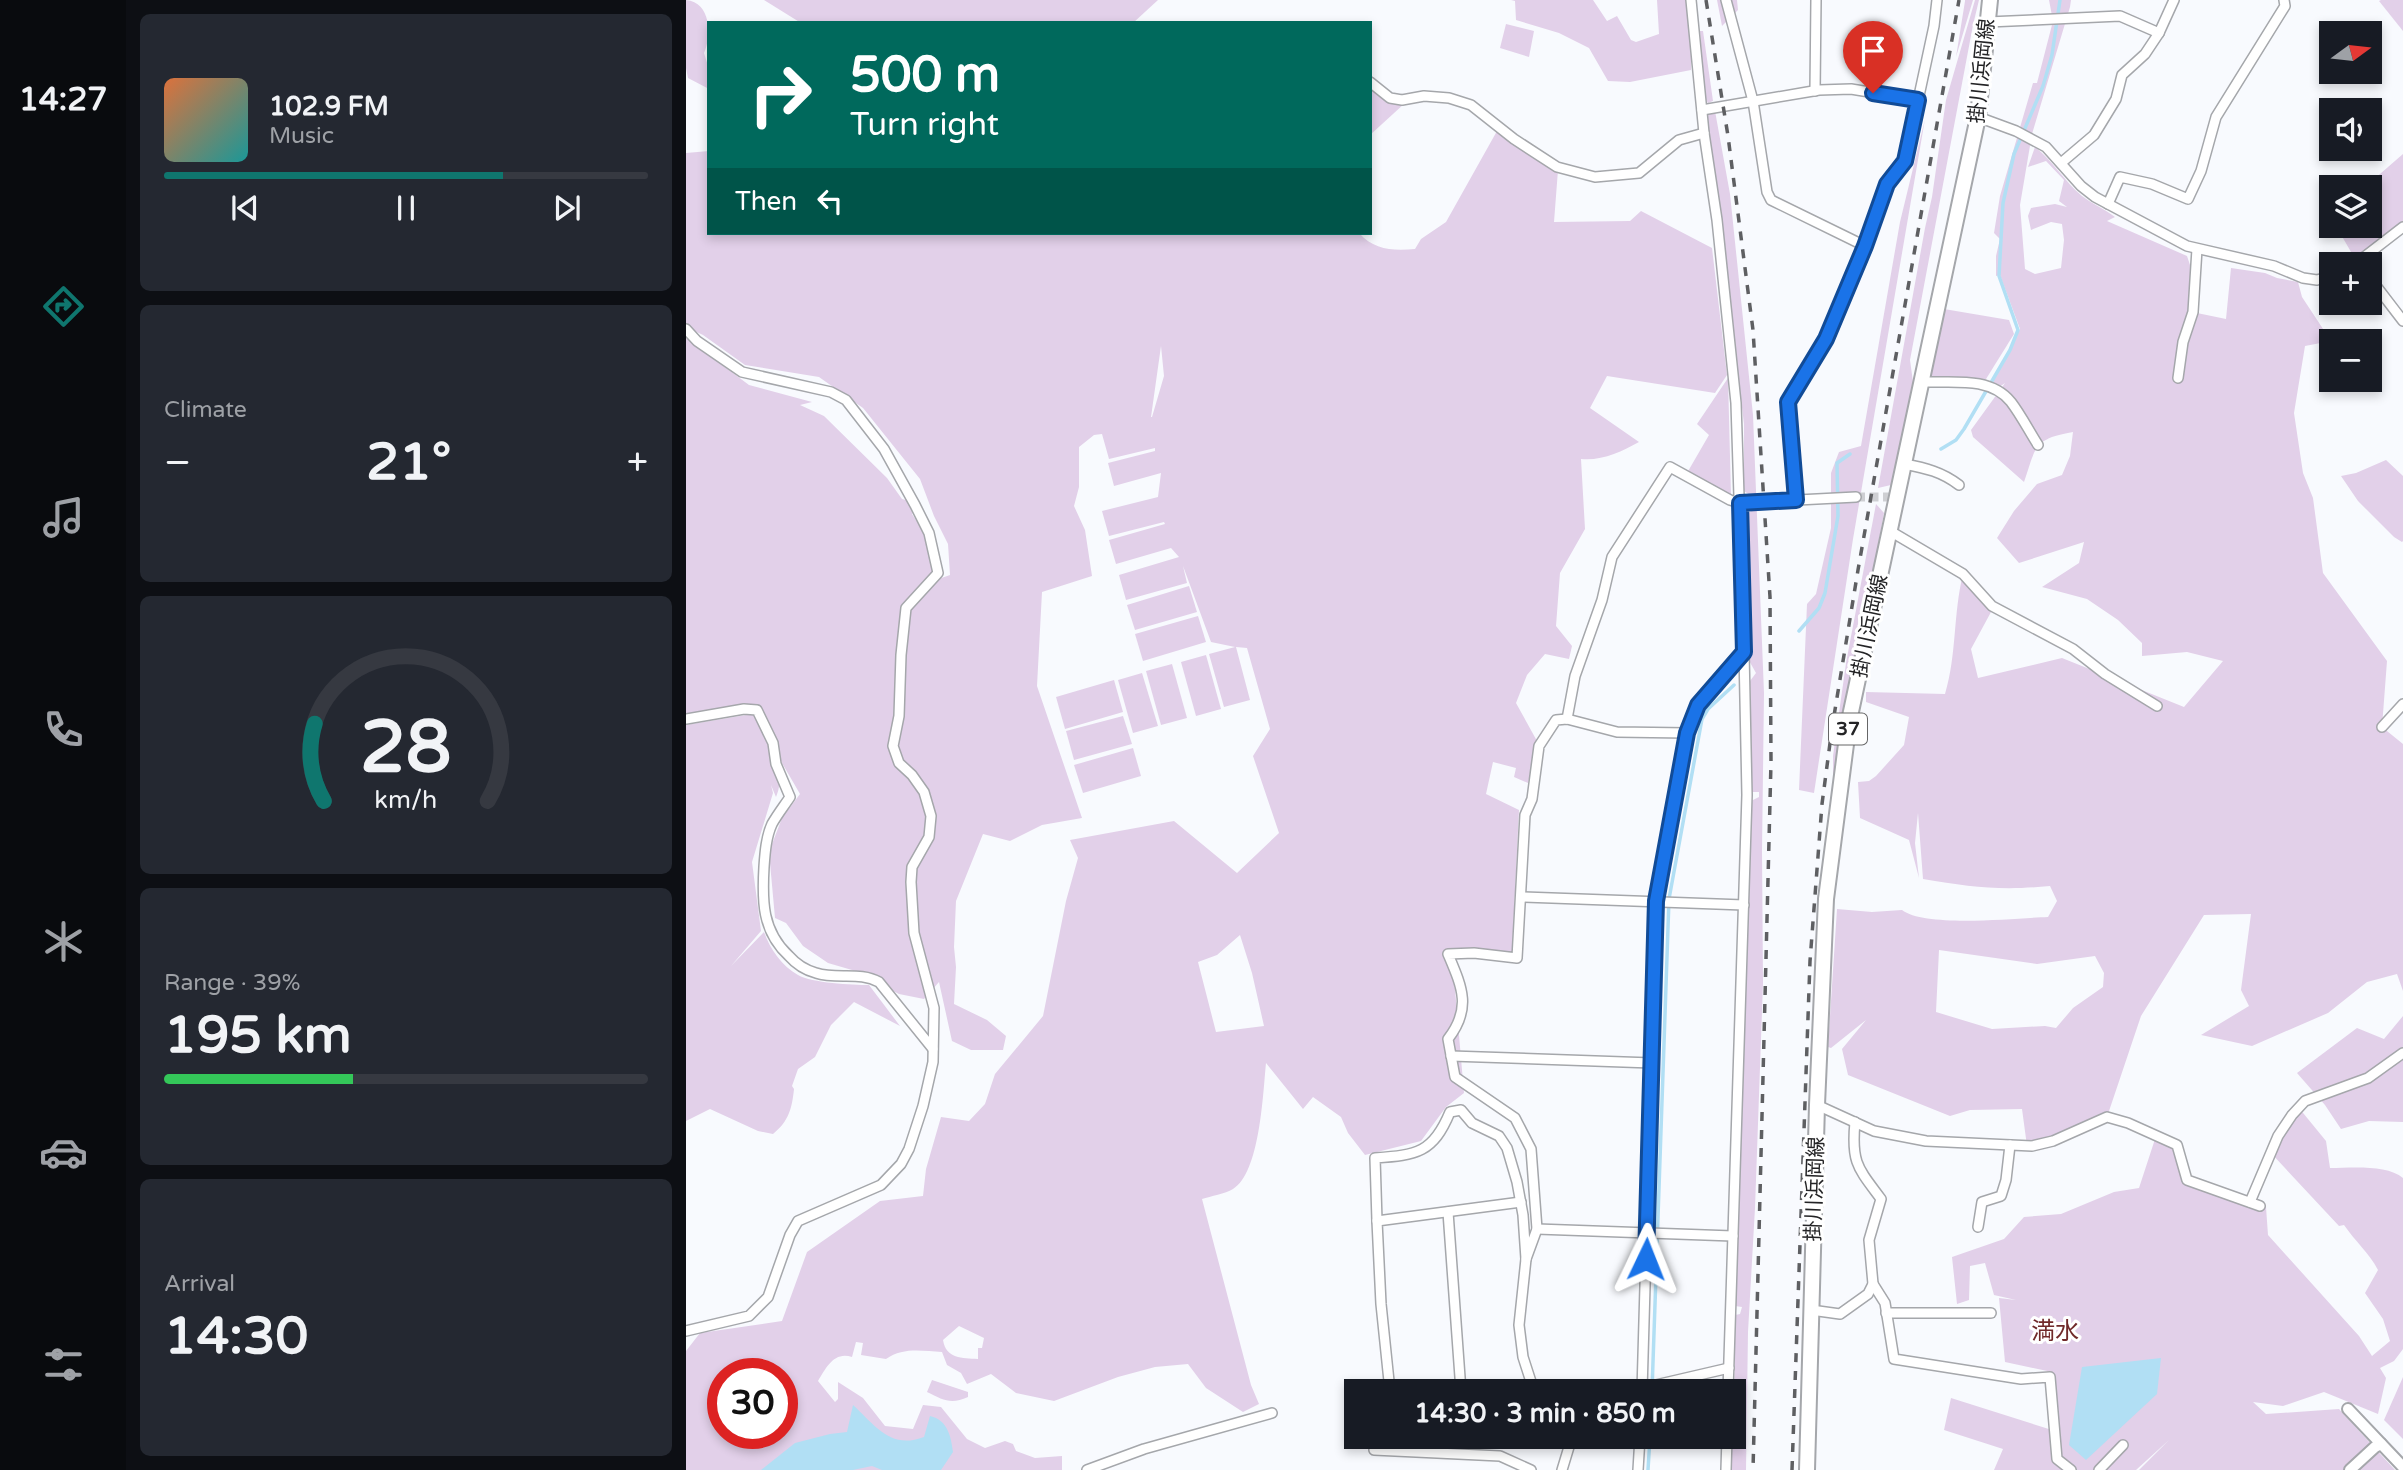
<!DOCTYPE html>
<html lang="en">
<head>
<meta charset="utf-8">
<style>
  body { margin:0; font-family:"Varela Round","Noto Sans JP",sans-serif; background:#242831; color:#f1f3f6; height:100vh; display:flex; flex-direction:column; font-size:26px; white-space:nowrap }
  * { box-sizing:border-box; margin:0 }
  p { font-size:23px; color:#9ea1a6 }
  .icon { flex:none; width:38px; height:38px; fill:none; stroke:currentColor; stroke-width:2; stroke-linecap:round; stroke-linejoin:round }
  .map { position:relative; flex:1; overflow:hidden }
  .drawer { display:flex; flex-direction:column; gap:14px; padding:14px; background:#0d0f14; width:560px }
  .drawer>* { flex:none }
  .top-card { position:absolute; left:21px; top:21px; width:665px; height:214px; border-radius:0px; box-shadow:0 4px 10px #0003; background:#00695c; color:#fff; overflow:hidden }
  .needle { width:46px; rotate:75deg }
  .fabs { position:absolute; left:1633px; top:21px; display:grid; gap:14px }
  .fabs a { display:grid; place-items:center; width:63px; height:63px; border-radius:0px; background:#171b24; box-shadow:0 4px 10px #0003; font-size:35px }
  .speed { position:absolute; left:21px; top:1358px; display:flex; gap:14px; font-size:35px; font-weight:700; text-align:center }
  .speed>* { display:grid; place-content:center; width:91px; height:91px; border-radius:50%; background:#171b24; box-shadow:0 4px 10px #0003; line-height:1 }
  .speed .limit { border:10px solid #d22; background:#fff; color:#111 }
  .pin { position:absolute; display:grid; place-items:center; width:60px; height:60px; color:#fff; margin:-72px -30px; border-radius:50% 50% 50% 0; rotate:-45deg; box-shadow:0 0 7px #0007 }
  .pin .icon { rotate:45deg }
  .me { position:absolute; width:77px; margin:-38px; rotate:2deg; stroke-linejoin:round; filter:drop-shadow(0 0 5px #0008) }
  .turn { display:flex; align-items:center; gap:24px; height:147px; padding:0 28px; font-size:32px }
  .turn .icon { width:91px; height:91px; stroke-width:2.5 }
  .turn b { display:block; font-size:49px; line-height:60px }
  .then { display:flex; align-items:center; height:66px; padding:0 28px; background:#0003; gap:14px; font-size:26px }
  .big { font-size:52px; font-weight:700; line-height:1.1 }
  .drawer .widget { flex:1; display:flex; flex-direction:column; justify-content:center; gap:10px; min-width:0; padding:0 24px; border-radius:10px; background:#242831 }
  .drawer .dial { align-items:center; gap:0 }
  .dial svg { height:182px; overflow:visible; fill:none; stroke:#363941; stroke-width:7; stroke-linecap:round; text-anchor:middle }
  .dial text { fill:#f1f3f6; stroke:none }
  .song { display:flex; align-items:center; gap:21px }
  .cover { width:84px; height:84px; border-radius:10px; background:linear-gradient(135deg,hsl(20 70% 55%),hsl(180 70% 35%)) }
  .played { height:7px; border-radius:4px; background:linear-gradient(90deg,#0f766e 70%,#363941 70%) }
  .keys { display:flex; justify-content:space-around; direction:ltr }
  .heat { display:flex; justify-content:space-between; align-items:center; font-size:38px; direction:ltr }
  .charge { height:10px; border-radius:5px; background:linear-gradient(90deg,#34c759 39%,#363941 0) }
  .trip { position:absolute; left:658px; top:1379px; width:402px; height:70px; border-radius:0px; background:#171b24; box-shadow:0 4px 10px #0003; font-weight:700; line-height:70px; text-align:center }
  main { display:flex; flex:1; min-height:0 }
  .dock { display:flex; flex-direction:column; width:126px; justify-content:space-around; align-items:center; background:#090b0e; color:#9ea1a6 }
  .dock .icon { width:49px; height:49px }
  .dock .selected { color:#0f766e }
  .dock b { font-size:32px; color:#f1f3f6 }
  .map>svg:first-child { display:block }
  .green { fill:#e2d0e9; fill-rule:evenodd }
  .water { fill:#b1dff4 }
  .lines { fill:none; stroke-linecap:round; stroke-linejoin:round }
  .stream { stroke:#b1dff4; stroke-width:3.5 }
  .minor-tunnel { stroke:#cecfd3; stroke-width:9; stroke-dasharray:9 4.5; stroke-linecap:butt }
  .minor-casing { stroke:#a5a7ab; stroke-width:12 }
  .tertiary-casing { stroke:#a5a7ab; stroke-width:14 }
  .primary-casing { stroke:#a5a7ab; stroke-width:18 }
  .minor { stroke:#fff; stroke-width:9 }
  .tertiary { stroke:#fff; stroke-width:10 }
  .primary { stroke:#fff; stroke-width:14 }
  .rail { stroke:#5e5f62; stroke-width:3.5; stroke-dasharray:9 9; stroke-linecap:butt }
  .route-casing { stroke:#114b97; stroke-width:18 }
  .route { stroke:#1a73e8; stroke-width:12 }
  .labels { text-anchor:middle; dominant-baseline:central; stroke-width:6; stroke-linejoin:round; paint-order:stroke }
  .shield { fill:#fff; stroke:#666667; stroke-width:2 }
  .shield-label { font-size:19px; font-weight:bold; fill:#242426 }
  .street-label { font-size:21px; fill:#242426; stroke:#fff }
  .quarter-label { font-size:24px; fill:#70292a; stroke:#fff }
</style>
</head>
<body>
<main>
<nav class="dock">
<b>14:27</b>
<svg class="icon selected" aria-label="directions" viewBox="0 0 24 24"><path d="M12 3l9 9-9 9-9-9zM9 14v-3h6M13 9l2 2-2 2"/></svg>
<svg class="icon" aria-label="music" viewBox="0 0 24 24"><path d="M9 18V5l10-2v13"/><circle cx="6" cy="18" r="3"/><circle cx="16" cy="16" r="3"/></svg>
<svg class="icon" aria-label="phone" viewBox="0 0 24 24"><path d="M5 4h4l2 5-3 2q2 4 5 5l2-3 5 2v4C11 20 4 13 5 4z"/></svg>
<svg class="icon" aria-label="climate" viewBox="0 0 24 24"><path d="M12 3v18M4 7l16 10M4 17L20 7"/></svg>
<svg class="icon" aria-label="car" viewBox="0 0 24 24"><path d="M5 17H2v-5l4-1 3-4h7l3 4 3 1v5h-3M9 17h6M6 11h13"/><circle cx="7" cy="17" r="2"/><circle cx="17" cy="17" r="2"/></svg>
<svg class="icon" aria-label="filters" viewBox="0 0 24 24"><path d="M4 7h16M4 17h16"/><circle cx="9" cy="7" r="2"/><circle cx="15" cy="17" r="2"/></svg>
</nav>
<section class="drawer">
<div class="widget">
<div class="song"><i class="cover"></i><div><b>102.9 FM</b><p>Music</p></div></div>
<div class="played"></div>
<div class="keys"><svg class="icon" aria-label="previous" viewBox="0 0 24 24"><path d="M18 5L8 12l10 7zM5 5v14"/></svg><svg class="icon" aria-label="pause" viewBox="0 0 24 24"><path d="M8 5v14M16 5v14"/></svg><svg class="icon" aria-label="next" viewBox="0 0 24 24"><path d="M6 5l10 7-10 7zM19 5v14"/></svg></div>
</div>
<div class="widget"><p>Climate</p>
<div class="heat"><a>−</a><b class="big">21°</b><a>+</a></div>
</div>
<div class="widget dial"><svg viewBox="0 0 100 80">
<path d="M14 69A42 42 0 1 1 86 69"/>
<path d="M14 69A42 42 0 0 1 10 35" stroke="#0f766e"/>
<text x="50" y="56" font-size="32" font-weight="700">28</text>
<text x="50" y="72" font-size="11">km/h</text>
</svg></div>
<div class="widget"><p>Range · 39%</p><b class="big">195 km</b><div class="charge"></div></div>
<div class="widget"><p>Arrival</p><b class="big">14:30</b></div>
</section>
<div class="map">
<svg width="1717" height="1470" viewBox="0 0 1717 1470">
  <rect width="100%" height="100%" fill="#f8fafe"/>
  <g class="green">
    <path d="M0 0C25 2 26 36 18 53L23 69V89L2 78 0 68Z"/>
    <path d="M78 0H472L447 23H115Z"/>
    <path d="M825 0H907L921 21 931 16 945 40 950 42 973 34 971 0H1000L1005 35V70L944 82 922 81 903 48 873 33 830 20 829 1Z"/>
    <path d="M1031 0H1051L1052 10 1036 26Z"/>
    <path d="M1279 0H1287L1270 57 1279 1Z"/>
    <path d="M1289 0H1293L1287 25 1224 360 1227 382 1205 485 1192 488 1239 228 1246 197 1260 100Z"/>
    <path d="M1363 0H1385L1384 7 1346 134 1334 205 1339 269 1349 274 1375 268 1378 240 1376 224 1365 222 1345 230 1342 216 1345 208 1369 204 1381 207 1373 201 1378 180 1360 161 1342 167 1349 147C1367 161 1379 182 1396 196 1406 204 1419 209 1429 217L1421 221 1501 256 1513 292 1511 313 1540 319 1545 268 1579 273 1591 278 1612 282 1616 297 1645 341 1619 346 1608 413 1617 473 1627 498 1637 573 1701 661 1696 727 1717 744V991L1711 974 1681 982 1642 1013 1566 1046 1515 1035 1563 1006 1555 990 1565 914 1518 915 1455 1016 1421 1117 1341 1146 1336 1109 1284 1110 1264 1116 1162 1075 1156 1049 1180 1020 1145 1048 1142 1047 1151 909 1186 912 1216 910C1239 928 1330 918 1362 917L1371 901 1364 886C1315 891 1284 887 1237 879L1232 813 1229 843 1233 878 1223 840 1174 818 1172 782 1183 781 1190 776 1218 745 1223 717 1180 702V692L1259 694C1271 654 1267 614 1277 574L1305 612 1285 649 1292 678 1376 658 1498 707 1537 661 1501 652 1456 656V643L1432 620 1401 599 1356 587 1393 563 1398 542 1333 563 1311 538 1328 511 1351 484 1376 475 1384 456 1387 432C1347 439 1350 447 1338 482L1287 437 1285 430 1319 383 1312 388 1305 385 1334 329 1314 275 1310 276V256L1314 239 1308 233 1314 196 1347 83H1351L1367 21ZM1253 950 1351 964 1409 956 1418 973 1417 987 1387 1008 1370 1028 1359 1026 1306 1029 1250 1012Z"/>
    <path d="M1695 0H1717V31L1693 1Z"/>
    <path d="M820 24 848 31 843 57 814 48Z"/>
    <path d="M1014 31H1017L1027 101 1022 103 1019 98Z"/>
    <path d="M684 82 719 103 684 135Z"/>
    <path d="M1029 111 1044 194 1067 415 1078 693 1076 851 1077 983 1069 1208 1062 1332 1060 1470H1045L1046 1437H1048L1049 1315 1054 1314 1056 1307 1049 1306 1065 801 1073 797V792H1066L1064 681 1070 673 1061 657V514L1067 510V497L1058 491V424L1021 116Z"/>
    <path d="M1239 119 1167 539 1128 793 1113 790 1121 604 1130 594 1145 528V473L1153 452 1175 446 1214 222Z"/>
    <path d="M811 131 872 170 868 222 944 221 955 211 1026 248 1041 375 1029 393 921 376 904 408 953 442C935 452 916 461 895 459L899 529 874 573 870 626 886 646 883 659 859 654 841 675 830 703 851 741 842 783 828 777 830 768 807 762 800 794 833 810 826 952 760 951 769 989 778 1093 760 1107 735 1141 679 1155 662 1133 655 1117 627 1097 617 1109 580 1063C577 1093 574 1173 547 1189 539 1194 525 1196 516 1199L565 1385 573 1404 557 1412 520 1388 502 1364 469 1367 432 1377 368 1401 330 1393 305 1374 281 1384 275 1373 261 1365 256 1352C236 1351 217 1347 200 1359L175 1355 177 1343 170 1342 166 1357C148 1351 140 1368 132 1381L149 1402 152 1399V1382L177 1398 199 1426 227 1429 237 1405 255 1407 281 1439 299 1448 319 1441 327 1444 330 1451 349 1458 376 1456V1470H0V1351L14 1333 96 1321 121 1252 194 1201 237 1196 240 1169 255 1117 283 1121 299 1104 309 1074 357 1016 380 901 392 858 384 840 488 821 551 873 593 833 567 756 584 729 561 648 550 647 564 700 538 707 523 654 549 647 525 642 497 566 501 583 440 600 433 575 493 557 485 548 430 564 423 540 479 524 478 522 423 536 416 511 472 497 475 473 428 486 422 463 469 451V448L423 459 416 434 408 435 393 447V487L388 506 399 530 406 576 356 592 351 686 396 818 356 825 324 841 297 834 270 901 268 947 270 967 268 1004 301 1020 320 1036 317 1050H285L266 1041 253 982 238 999 213 994 166 970 142 963 117 946 100 923 89 918 83 852 96 818 114 794 96 763 74 705 0 719V338L63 385 126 402 114 405 138 416 201 478 216 499 220 500 228 512 226 514C243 538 246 553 247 581L264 575 262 544 248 516 234 479 177 408 133 377 59 365 17 335 0 327V153L23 151V233H673C688 250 707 251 729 249L735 239 760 222ZM475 346 478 376 466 417H465ZM554 935 566 973 578 1026 530 1032 512 962 531 955ZM273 1326 298 1338 296 1348H292V1359C276 1358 260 1359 257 1340ZM37 1374H96V1433H37Z"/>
    <path d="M1717 154V225L1672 264 1650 226H1684V187H1679Z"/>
    <path d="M1258 309 1323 320 1328 334 1300 379 1293 383 1242 378Z"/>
    <path d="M1042 378 1045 496 1001 473 1023 435 1011 424Z"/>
    <path d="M1700 460 1717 476V541L1716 542 1708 537 1672 501 1655 476 1670 473Z"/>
    <path d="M1190 504 1198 513 1147 784V756L1160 663Z"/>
    <path d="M503 586 511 612 449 630 441 605Z"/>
    <path d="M512 616 520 642 457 661 449 634Z"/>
    <path d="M520 655 535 709 510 716 495 662Z"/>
    <path d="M486 664 501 718 475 725 460 671Z"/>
    <path d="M456 673 472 726 447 733 432 680Z"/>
    <path d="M428 680 437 712 379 729 370 697Z"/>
    <path d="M66 714C79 726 81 743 86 759 88 766 93 773 93 780 94 786 92 792 90 797L85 785 87 793 66 862 75 931 45 966 78 932C84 949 96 966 112 975 126 983 166 985 183 985L214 1026 168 1002 145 1025 129 1057 112 1069 106 1086 108 1089C106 1108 103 1121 87 1134L72 1131 24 1109 0 1121V725Z"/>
    <path d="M437 716 446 744 388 760 380 731Z"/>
    <path d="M447 748 455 776 397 793 388 765Z"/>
    <path d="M1717 1016V1122L1683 1121 1655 1129 1639 1105 1611 1073 1671 1028 1698 1039Z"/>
    <path d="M1613 1108 1640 1141 1644 1168C1664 1168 1701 1164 1717 1178V1349L1708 1361 1694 1368 1700 1378 1692 1414 1638 1392 1597 1406 1567 1402 1580 1414 1653 1409 1709 1470H1453L1483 1440 1450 1470H1308L1317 1449 1258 1430 1265 1398 1366 1430 1370 1464 1373 1443 1366 1372 1319 1362 1313 1298 1330 1300 1308 1295 1299 1263 1284 1266 1283 1300 1271 1304 1266 1257 1318 1239 1338 1217 1375 1214 1428 1192 1453 1188 1470 1136 1491 1145 1501 1180 1580 1207 1582 1235 1673 1336 1686 1356 1704 1341 1697 1319 1679 1293 1692 1270C1683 1253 1669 1241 1658 1225L1653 1226 1584 1152Z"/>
    <path d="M1717 1377V1439L1698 1420Z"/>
    <path d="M246 1380 282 1392V1397C265 1405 257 1400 241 1392Z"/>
  </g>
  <g class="water">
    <path d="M1475 1358 1471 1394 1400 1460 1383 1445 1396 1367Z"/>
    <path d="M167 1405C189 1425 204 1450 238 1437L244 1416C262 1420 265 1437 267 1452L255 1470H196L186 1466 167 1470H75L109 1443 144 1434 161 1432Z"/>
  </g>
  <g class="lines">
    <g class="stream">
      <path d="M1255 449 1270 440 1278 429 1324 350 1332 330 1313 276 1317 203 1328 154 1357 86 1366 55 1374 0"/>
      <path d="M1113 631 1133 608 1139 593 1152 516 1151 463 1164 454"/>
      <path d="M966 1391 983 899 1016 719 1022 709 1048 685"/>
      <path d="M962 1470 964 1437"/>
    </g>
    <path class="minor-tunnel" d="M1170 497H1204"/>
    <g class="minor-casing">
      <g id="minor">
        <path d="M1040 0 1067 101 1081 192 1085 200 1179 246"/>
        <path d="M1302 22 1434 16 1473 33"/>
        <path d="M684 82 704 98 716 100 738 96 763 98 785 105 828 139 871 167 909 177 953 173 993 140 1018 133"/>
        <path d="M1129 91 1130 0"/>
        <path d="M1016 110 1133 90 1165 89 1232 100"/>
        <path d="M1292 117 1330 131 1360 147 1395 186 1409 197 1501 246 1588 266 1617 278 1631 280 1645 276"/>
        <path d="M1375 163 1408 135 1430 99 1436 75 1459 54 1473 33 1488 0"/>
        <path d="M1422 204 1434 177 1466 184 1502 199 1515 171 1530 117 1599 6 1598 0"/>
        <path d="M1672 264 1673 261 1717 227"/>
        <path d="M1684 278 1717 321"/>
        <path d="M0 329 11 341 56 372 145 392 160 400 198 449 229 505 243 533 252 573 220 608 215 655 213 716 207 746 213 763 226 775 238 792 245 816 243 837 226 867 225 882 228 933 248 1008 247 1062 237 1106 223 1149 215 1164 195 1185 112 1221 104 1235 82 1297 63 1316 0 1331"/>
        <path d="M1492 378 1497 342 1507 312 1511 249"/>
        <path d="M1236 382C1266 383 1304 376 1325 402 1335 415 1343 431 1352 445"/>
        <path d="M1218 464C1240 468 1256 472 1273 485"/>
        <path d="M1110 500 1102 402 1140 339 1179 246 1201 184 1219 161 1248 26 1251 0"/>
        <path d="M1204 531 1277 574 1306 606 1387 649 1419 674 1471 706"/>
        <path d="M0 719 58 709 71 710 87 743 90 764 104 797C98 806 91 815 86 824 80 837 79 853 78 867 76 901 76 931 103 956 110 964 119 970 130 973 151 980 174 971 193 982L247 1049"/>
        <path d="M881 719 889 676 916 600 926 557 984 467 1044 500 1054 503 1170 497"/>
        <path d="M1696 727 1717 704"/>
        <path d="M835 897 1058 905"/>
        <path d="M765 1056 966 1063"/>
        <path d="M1131 1105 1188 1131 1240 1141 1346 1146 1367 1141 1421 1117 1442 1123 1491 1145 1501 1180 1574 1206"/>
        <path d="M1564 1202 1592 1136 1606 1115 1619 1101 1682 1078 1717 1053"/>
        <path d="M762 1212 775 1391"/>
        <path d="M691 1221 689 1158C731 1155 747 1153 764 1112L775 1110 786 1123 813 1136 821 1148 831 1182 837 1215 840 1259 833 1325 837 1357 848 1391"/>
        <path d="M1292 1227 1296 1202 1315 1196 1320 1180 1324 1145"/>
        <path d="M851 1229 1047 1236"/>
        <path d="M840 1259 851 1229 845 1149 829 1118 769 1077 762 1039C786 1008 776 987 762 954L788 953 831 958 839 815 846 799 853 746 870 720 881 719 931 732 1001 733"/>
        <path d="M1187 1284 1199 1303 1208 1359 1335 1379 1364 1377 1371 1459 1385 1470"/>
        <path d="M1125 1310 1154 1314 1182 1294 1187 1284 1183 1240 1195 1199C1172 1168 1165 1163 1169 1122"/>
        <path d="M1200 1313H1305"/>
        <path d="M704 1391 695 1304 691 1221 835 1202"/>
        <path d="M944 1391 1043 1368"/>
        <path d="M956 1391 970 901 1001 733 1011 705 1058 652 1050 403 1031 220 1018 133 1005 0"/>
        <path d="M1042 1391 1061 795 1058 652"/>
        <path d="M688 1450 814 1456 845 1470"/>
        <path d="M401 1470 458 1449 586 1413"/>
        <path d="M876 1470 886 1437"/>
        <path d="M952 1470 954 1437"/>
        <path d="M1040 1470 1041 1437"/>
        <path d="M1413 1470 1437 1445"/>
      </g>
    </g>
    <g class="tertiary-casing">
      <g id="tertiary">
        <path d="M1662 1409 1717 1467"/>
        <path d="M1664 1470 1689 1447 1695 1444"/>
      </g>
    </g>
    <g class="primary-casing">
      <path id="primary" d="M1121 1470 1131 1105 1140 899 1163 721 1292 117 1304 0"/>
    </g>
    <use href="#minor" class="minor"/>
    <use href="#tertiary" class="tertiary"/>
    <use href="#primary" class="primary"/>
    <g class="rail">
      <path d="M1020 0 1042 136 1067 330 1084 597 1085 762 1067 1470"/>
      <path d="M1106 1470 1124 961 1136 804 1146 728 1172 570 1273 0"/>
    </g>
  </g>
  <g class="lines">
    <g class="route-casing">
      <path id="route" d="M960 1259 970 901 1001 733 1012 705 1058 652 1054 503 1110 500 1102 402 1140 339 1179 246 1201 184 1219 161 1232 100 1187 93"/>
    </g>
    <use href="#route" class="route"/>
  </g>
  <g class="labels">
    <rect class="shield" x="1143" y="713.5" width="38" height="31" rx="5"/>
    <g class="shield-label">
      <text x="1162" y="729">37</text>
    </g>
    <g class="street-label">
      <text transform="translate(1296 71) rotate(-84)">掛川浜岡線</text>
      <text transform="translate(1184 626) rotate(-78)">掛川浜岡線</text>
      <text transform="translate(1129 1189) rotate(-88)">掛川浜岡線</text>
    </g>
    <g class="quarter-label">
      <text x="1369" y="1331">満水</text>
    </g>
  </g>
</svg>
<div class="fabs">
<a><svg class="needle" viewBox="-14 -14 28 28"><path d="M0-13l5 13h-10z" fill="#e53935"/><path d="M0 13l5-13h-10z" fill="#9ea1a6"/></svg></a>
<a><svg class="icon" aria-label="sound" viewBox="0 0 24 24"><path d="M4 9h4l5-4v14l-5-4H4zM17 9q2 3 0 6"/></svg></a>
<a><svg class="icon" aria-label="layers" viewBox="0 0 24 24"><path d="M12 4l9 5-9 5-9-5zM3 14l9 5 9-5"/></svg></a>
<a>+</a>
<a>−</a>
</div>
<div class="speed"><div class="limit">30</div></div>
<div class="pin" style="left:1187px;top:93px;background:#d93025"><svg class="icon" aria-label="arrive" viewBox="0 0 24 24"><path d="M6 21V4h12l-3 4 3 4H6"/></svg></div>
<svg class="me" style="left:960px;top:1259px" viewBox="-20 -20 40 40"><path d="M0-17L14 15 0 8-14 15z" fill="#1a73e8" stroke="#fff" stroke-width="4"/></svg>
<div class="trip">14:30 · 3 min · 850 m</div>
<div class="top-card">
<div class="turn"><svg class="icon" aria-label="right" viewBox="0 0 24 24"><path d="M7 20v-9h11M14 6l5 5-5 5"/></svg><div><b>500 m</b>Turn right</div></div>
<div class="then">Then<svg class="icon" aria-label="left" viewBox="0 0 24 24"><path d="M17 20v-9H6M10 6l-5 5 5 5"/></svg></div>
</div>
</div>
</main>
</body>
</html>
